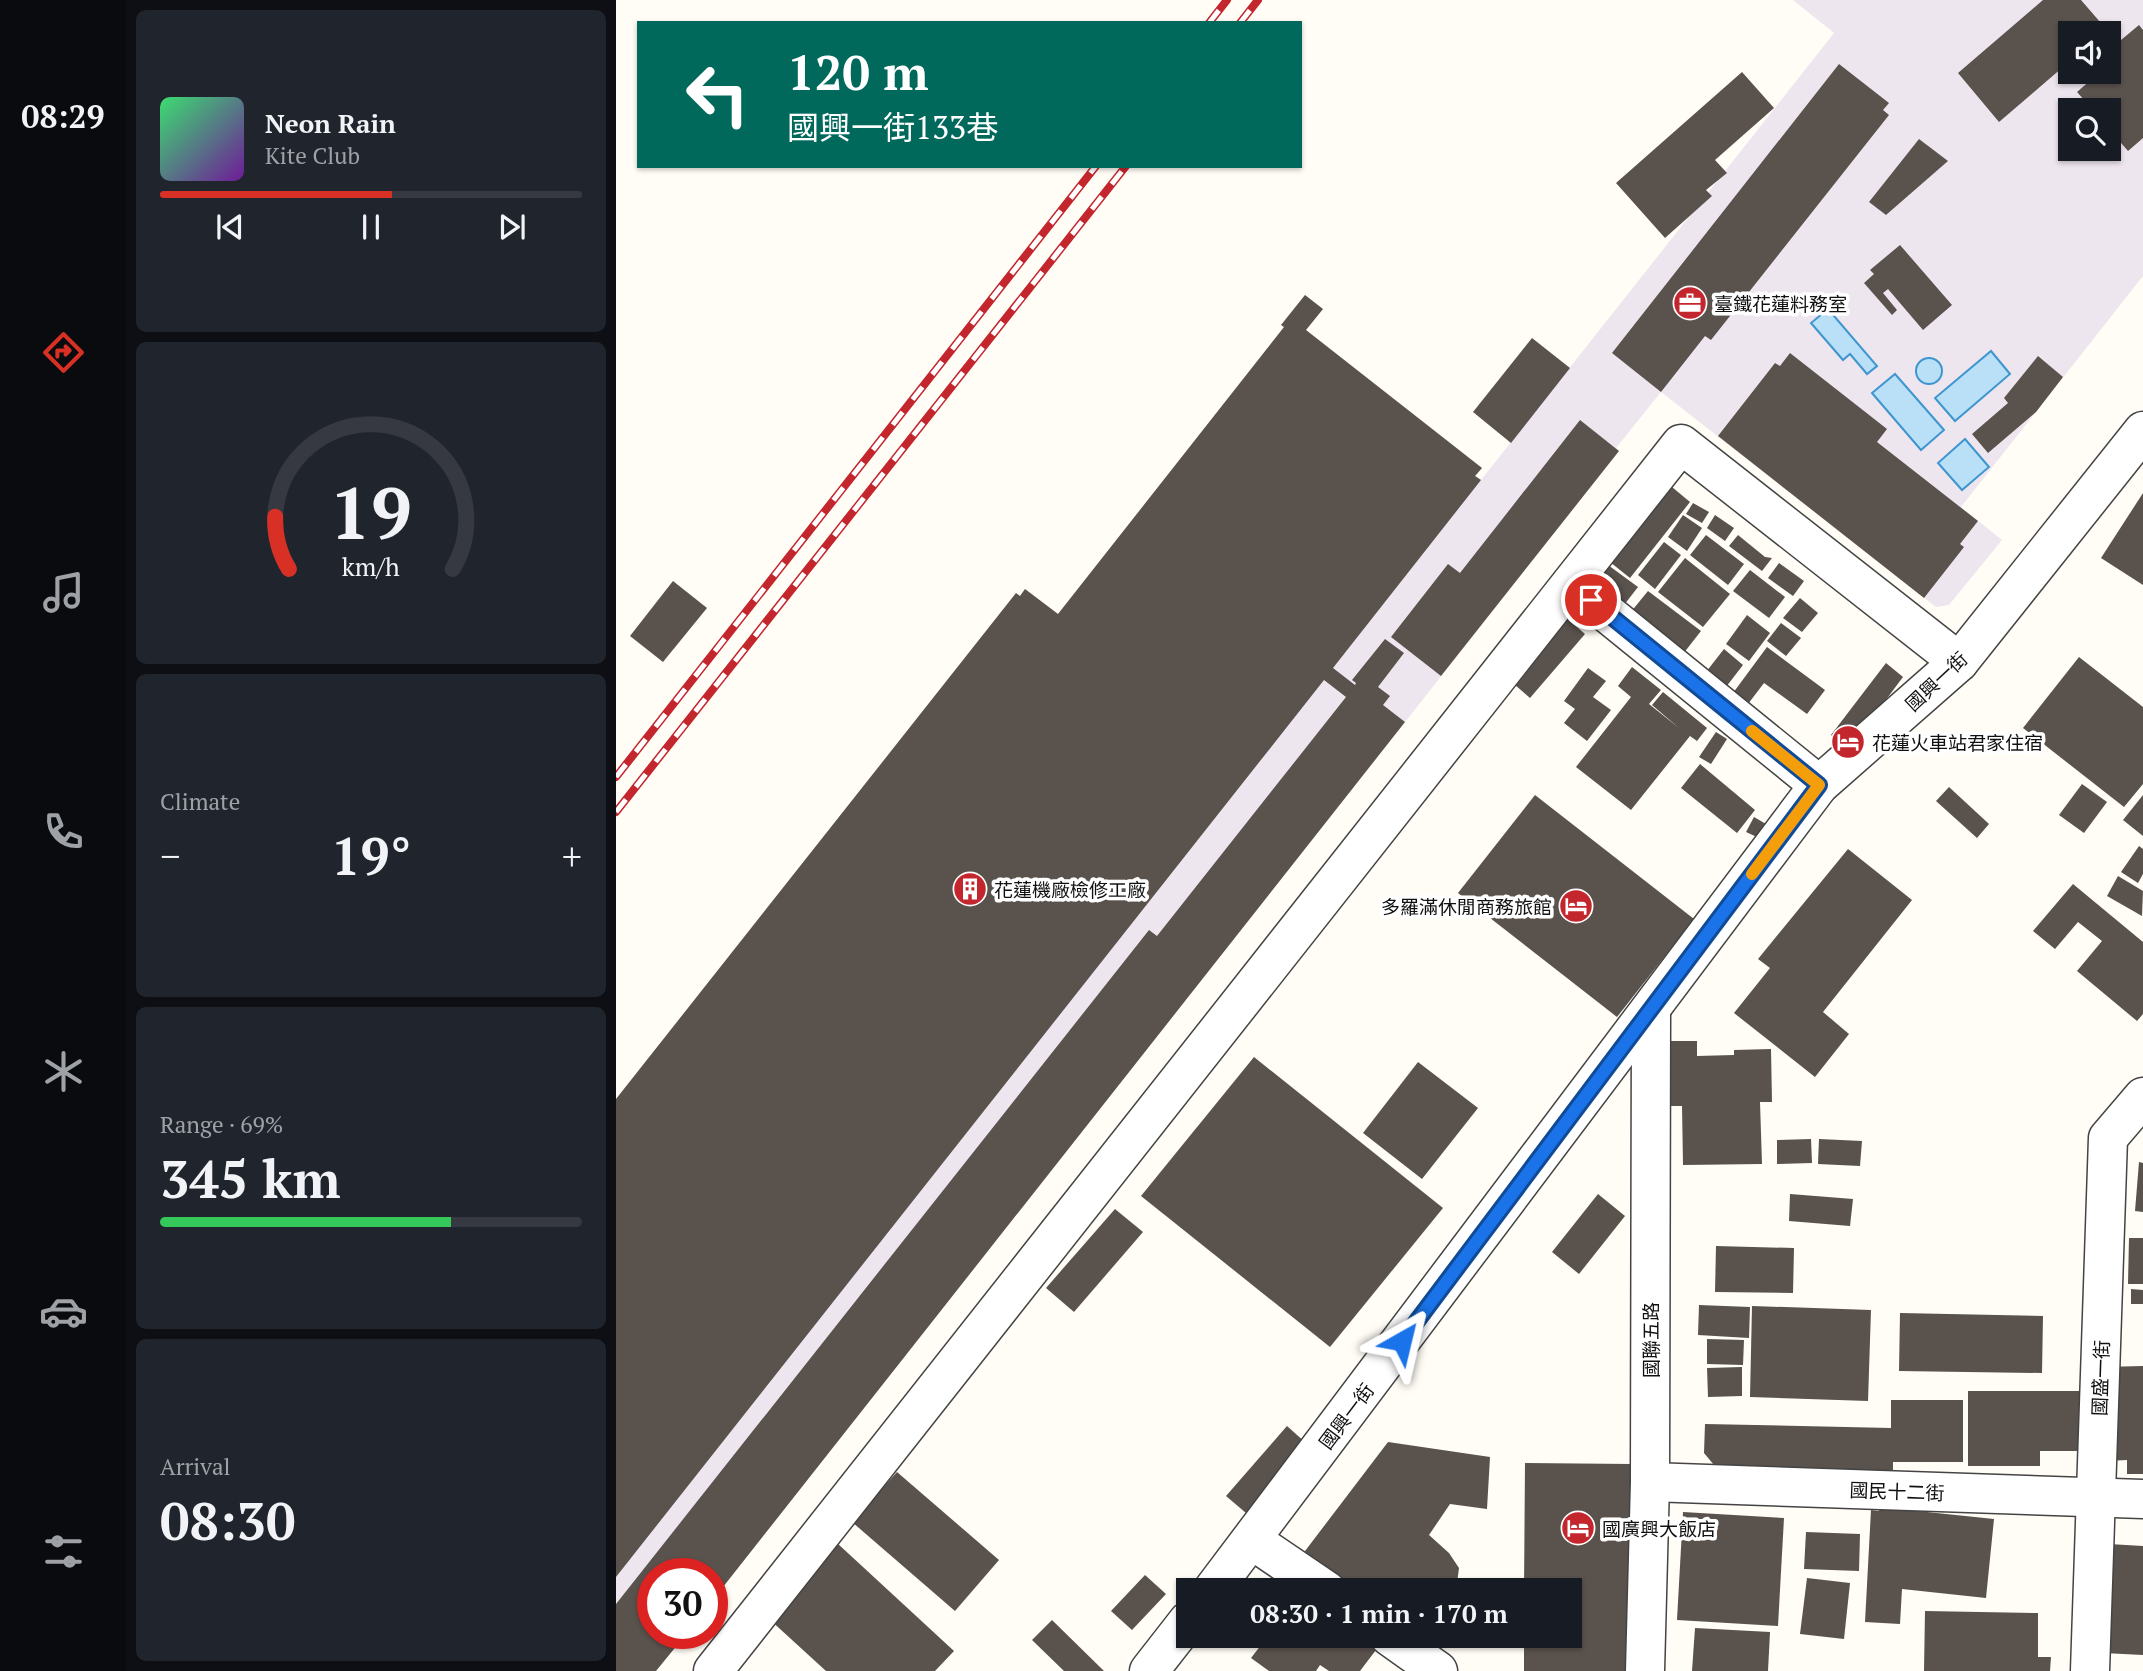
<!DOCTYPE html>
<html lang="en">
<head>
<meta charset="utf-8">
<style>
  body { margin:0; font-family:"PT Serif","Noto Sans TC",serif; background:#20242c; color:#f1f3f6; height:100vh; display:flex; flex-direction:column; font-size:26px; white-space:nowrap }
  * { box-sizing:border-box; margin:0 }
  p { font-size:23px; color:#9ea1a6 }
  .icon { flex:none; width:38px; height:38px; fill:none; stroke:currentColor; stroke-width:2; stroke-linecap:round; stroke-linejoin:round }
  .map { position:relative; flex:1; overflow:hidden }
  .details { display:flex; flex-direction:column; gap:10px; padding:10px; background:#0d0f14; width:490px }
  .details>* { flex:none }
  .hud { position:absolute; left:21px; top:21px; width:665px; height:147px; border-radius:0px; box-shadow:0 2px 5px #0004; background:#00695c; color:#fff; overflow:hidden }
  .controls { position:absolute; left:1442px; top:21px; display:grid; gap:14px }
  .controls a { display:grid; place-items:center; width:63px; height:63px; border-radius:0px; background:#171b24; box-shadow:0 2px 5px #0004; font-size:35px }
  .speed { position:absolute; left:21px; top:1558px; display:flex; gap:14px; font-size:35px; font-weight:700; text-align:center }
  .speed>* { display:grid; place-content:center; width:91px; height:91px; border-radius:50%; background:#171b24; box-shadow:0 2px 5px #0004; line-height:1 }
  .speed .limit { border:10px solid #d22; background:#fff; color:#111 }
  .pin { position:absolute; display:grid; place-items:center; width:60px; height:60px; color:#fff; margin:-30px; border:4px solid #fff; border-radius:50%; box-shadow:0 2px 7px #0007 }
  .me { position:absolute; width:77px; margin:-38px; rotate:37deg; stroke-linejoin:round; filter:drop-shadow(0 0 5px #0008) }
  .turn { display:flex; align-items:center; gap:24px; height:147px; padding:0 35px; font-size:32px }
  .turn .icon { width:91px; height:91px; stroke-width:2.5 }
  .turn b { display:block; font-size:49px; line-height:60px }
  .big { font-size:52px; font-weight:700; line-height:1.1 }
  .details .tile { flex:1; display:flex; flex-direction:column; justify-content:center; gap:10px; min-width:0; padding:0 24px; border-radius:10px; background:#20242c }
  .details .dial { align-items:center; gap:0 }
  .dial svg { height:182px; overflow:visible; fill:none; stroke:#363941; stroke-width:7; stroke-linecap:round; text-anchor:middle }
  .dial text { fill:#f1f3f6; stroke:none }
  .song { display:flex; align-items:center; gap:21px }
  .cover { width:84px; height:84px; border-radius:10px; background:linear-gradient(135deg,hsl(140 70% 55%),hsl(280 70% 35%)) }
  .played { height:7px; border-radius:4px; background:linear-gradient(90deg,#d93025 55%,#363941 55%) }
  .keys { display:flex; justify-content:space-around; direction:ltr }
  .heat { display:flex; justify-content:space-between; align-items:center; font-size:38px; direction:ltr }
  .charge { height:10px; border-radius:5px; background:linear-gradient(90deg,#34c759 69%,#363941 0) }
  .trip { position:absolute; left:560px; top:1578px; width:406px; height:70px; border-radius:0px; background:#171b24; box-shadow:0 2px 5px #0004; font-weight:700; line-height:70px; text-align:center }
  main { display:flex; flex:1; min-height:0 }
  .tab-bar { display:flex; flex-direction:column; width:126px; justify-content:space-around; align-items:center; background:#090b0e; color:#9ea1a6 }
  .tab-bar .icon { width:49px; height:49px }
  .tab-bar .active { color:#d93025 }
  .tab-bar b { font-size:32px; color:#f1f3f6 }
  .map>svg:first-child { display:block }
  .industrial { fill:#eee6ef; fill-rule:evenodd }
  .water { fill:#b9e0f7; stroke:#3f96cf; stroke-width:2 }
  .building { fill:#5a524d }
  .lines { fill:none; stroke-linecap:round; stroke-linejoin:round }
  .minor-casing { stroke:#444; stroke-width:41 }
  .minor { stroke:#fff; stroke-width:38 }
  .rail-casing { stroke:#c4262e; stroke-width:8 }
  .rail { stroke:#fff; stroke-width:5; stroke-dasharray:16; stroke-linecap:butt }
  .route-casing { stroke:#114b97; stroke-width:18 }
  .route { stroke:#1a73e8; stroke-width:12 }
  .slow { stroke:#f59e0b; stroke-width:12 }
  .labels { text-anchor:middle; dominant-baseline:central; stroke-width:7; stroke-linejoin:round; paint-order:stroke }
  .poi-label { font-size:19px; fill:#111; stroke:#fff; text-anchor:start }
  .street-label { font-size:19px; fill:#111; stroke:#fff }
</style>
</head>
<body>
<main>
<nav class="tab-bar">
<b>08:29</b>
<svg class="icon active" aria-label="directions" viewBox="0 0 24 24"><path d="M12 3l9 9-9 9-9-9zM9 14v-3h6M13 9l2 2-2 2"/></svg>
<svg class="icon" aria-label="music" viewBox="0 0 24 24"><path d="M9 18V5l10-2v13"/><circle cx="6" cy="18" r="3"/><circle cx="16" cy="16" r="3"/></svg>
<svg class="icon" aria-label="phone" viewBox="0 0 24 24"><path d="M5 4h4l2 5-3 2q2 4 5 5l2-3 5 2v4C11 20 4 13 5 4z"/></svg>
<svg class="icon" aria-label="climate" viewBox="0 0 24 24"><path d="M12 3v18M4 7l16 10M4 17L20 7"/></svg>
<svg class="icon" aria-label="car" viewBox="0 0 24 24"><path d="M5 17H2v-5l4-1 3-4h7l3 4 3 1v5h-3M9 17h6M6 11h13"/><circle cx="7" cy="17" r="2"/><circle cx="17" cy="17" r="2"/></svg>
<svg class="icon" aria-label="filters" viewBox="0 0 24 24"><path d="M4 7h16M4 17h16"/><circle cx="9" cy="7" r="2"/><circle cx="15" cy="17" r="2"/></svg>
</nav>
<section class="details">
<div class="tile">
<div class="song"><i class="cover"></i><div><b>Neon Rain</b><p>Kite Club</p></div></div>
<div class="played"></div>
<div class="keys"><svg class="icon" aria-label="previous" viewBox="0 0 24 24"><path d="M18 5L8 12l10 7zM5 5v14"/></svg><svg class="icon" aria-label="pause" viewBox="0 0 24 24"><path d="M8 5v14M16 5v14"/></svg><svg class="icon" aria-label="next" viewBox="0 0 24 24"><path d="M6 5l10 7-10 7zM19 5v14"/></svg></div>
</div>
<div class="tile dial"><svg viewBox="0 0 100 80">
<path d="M14 69A42 42 0 1 1 86 69"/>
<path d="M14 69A42 42 0 0 1 8 46" stroke="#d93025"/>
<text x="50" y="56" font-size="32" font-weight="700">19</text>
<text x="50" y="72" font-size="11">km/h</text>
</svg></div>
<div class="tile"><p>Climate</p>
<div class="heat"><a>−</a><b class="big">19°</b><a>+</a></div>
</div>
<div class="tile"><p>Range · 69%</p><b class="big">345 km</b><div class="charge"></div></div>
<div class="tile"><p>Arrival</p><b class="big">08:30</b></div>
</section>
<div class="map">
<svg width="1527" height="1671" viewBox="0 0 1527 1671">
  <rect width="100%" height="100%" fill="#fffdf5"/>
  <path class="industrial" d="M1177 0H1527V276L1345 507 1386 540 1333 605 1320 607 1045 392 1000 448 1003 451 96 1600V1573H37V1633H71L40 1671H0V1099L400 593 404 596 409 589 442 614 668 328 665 325 689 295 707 309 690 330 866 468 860 476 865 480 1218 33ZM1454 33H1493V72H1454ZM1454 110H1493V149H1454Z"/>
  <g class="water">
    <path d="M1212 309 1261 366 1251 374 1234 354 1227 360 1195 323Z"/>
    <path d="M1375 351 1394 374 1339 421 1319 398Z"/>
    <circle cx="1313" cy="371" r="13"/>
    <path d="M1279 374 1328 430 1305 450 1256 393Z"/>
    <path d="M1349 439 1373 467 1346 490 1322 463Z"/>
  </g>
  <g class="building">
    <path d="M1427 0H1465L1491 30 1486 33H1454V61L1383 122 1342 73Z"/>
    <path d="M1523 25 1527 30V138L1512 151 1493 129V110H1477L1461 92 1484 72H1493V50Z"/>
    <path d="M1223 64 1273 103 1267 110 1273 115 1095 340 1089 336 1045 392 996 353Z"/>
    <path d="M1126 72 1158 108 1099 160 1111 173 1090 190 1096 196 1049 238 1000 183Z"/>
    <path d="M1303 139 1332 161 1270 215 1253 202Z"/>
    <path d="M1284 245 1336 305 1307 330 1272 289 1267 293 1281 310 1276 315 1248 283 1258 274 1254 270Z"/>
    <path d="M689 295 707 309 690 330 866 468 859 476 865 480 717 668 739 685 740 683 736 680 769 639 788 653 762 687 774 696 767 705 789 722 96 1601V1573H37V1633H71L40 1671H0V1604L533 930 541 936 730 697 708 680 0 1577V1099L400 593 404 596 409 589 442 614 668 327 665 325Z"/>
    <path d="M916 338 954 368 895 443 857 412Z"/>
    <path d="M1174 353 1271 429 1261 442 1362 521 1344 544 1348 547 1308 598 1102 436 1159 363 1164 366Z"/>
    <path d="M1422 356 1447 377 1420 412 1372 453 1356 434 1392 403 1388 398Z"/>
    <path d="M964 420 1003 451 825 676 775 637 832 564 844 573Z"/>
    <path d="M1050 482 1074 502 1014 578 989 558Z"/>
    <path d="M1527 493V585L1485 558Z"/>
    <path d="M1077 503 1093 512 1086 523 1070 514Z"/>
    <path d="M1067 515 1086 528 1071 551 1052 537Z"/>
    <path d="M1099 515 1118 528 1109 541 1091 528Z"/>
    <path d="M1090 535 1128 564 1112 585 1074 555Z"/>
    <path d="M1122 535 1149 557 1156 558 1146 571 1113 546Z"/>
    <path d="M1048 542 1065 555 1039 589 1022 575Z"/>
    <path d="M1069 558 1114 594 1087 627 1042 592Z"/>
    <path d="M1163 563 1188 581 1177 596 1152 578Z"/>
    <path d="M992 565 1022 587 1008 605 978 583Z"/>
    <path d="M1134 570 1169 597 1153 618 1117 591Z"/>
    <path d="M57 581 91 608 47 662 14 636Z"/>
    <path d="M1032 591 1085 631 1067 654 1014 613Z"/>
    <path d="M1184 598 1202 613 1186 632 1167 618Z"/>
    <path d="M946 614 969 634 914 698 891 678Z"/>
    <path d="M1131 615 1154 633 1133 661 1110 644Z"/>
    <path d="M1165 623 1185 638 1170 656 1151 641Z"/>
    <path d="M1151 647 1209 690 1191 714 1148 683 1132 704 1117 693Z"/>
    <path d="M1108 649 1127 665 1110 687 1090 672Z"/>
    <path d="M1463 657 1527 707V784L1508 807 1407 728Z"/>
    <path d="M1270 663 1287 677 1233 749 1215 735Z"/>
    <path d="M1016 667 1045 690 1033 704 1063 728 1036 705 1047 692 1091 728 1081 741 1074 736 1015 810 960 767 1015 697 1002 686Z"/>
    <path d="M972 668 990 681 977 697 995 710 971 741 948 723 959 709 948 701Z"/>
    <path d="M1100 732 1111 739 1095 764 1083 757Z"/>
    <path d="M1084 764 1139 810 1121 833 1065 788Z"/>
    <path d="M1466 784 1491 802 1468 833 1443 815Z"/>
    <path d="M1333 787 1373 824 1361 838 1320 801Z"/>
    <path d="M919 795 1078 919 1001 1017 842 893Z"/>
    <path d="M1527 795V836L1507 820Z"/>
    <path d="M1138 817 1150 824 1143 838 1130 832Z"/>
    <path d="M1523 846 1527 849V874L1522 883 1505 872Z"/>
    <path d="M1232 849 1296 900 1207 1012 1233 1034 1199 1077 1118 1013 1154 968 1142 959Z"/>
    <path d="M1502 876 1527 891 1526 916 1491 896Z"/>
    <path d="M1457 884 1527 942V1014L1521 1021 1461 971 1486 941 1462 922 1439 949 1417 931Z"/>
    <path d="M1051 1041H1081V1056L1118 1055V1050L1155 1049 1156 1102H1144L1146 1164 1067 1165 1066 1106H1053Z"/>
    <path d="M638 1057 827 1208 714 1347 525 1196Z"/>
    <path d="M802 1062 862 1108 806 1179 747 1133Z"/>
    <path d="M1195 1139 1196 1163 1161 1164V1140Z"/>
    <path d="M1203 1139 1246 1141 1244 1166 1202 1164Z"/>
    <path d="M1523 1162 1527 1163V1212L1519 1211Z"/>
    <path d="M982 1194 1009 1216 963 1274 936 1252Z"/>
    <path d="M1174 1194 1237 1199 1234 1226 1173 1221Z"/>
    <path d="M499 1209 527 1232 458 1312 430 1288Z"/>
    <path d="M1513 1238H1527V1284H1512Z"/>
    <path d="M1100 1246 1178 1248 1177 1293 1099 1292Z"/>
    <path d="M1515 1289 1527 1290V1304H1515Z"/>
    <path d="M1083 1305 1134 1307 1133 1338 1082 1335Z"/>
    <path d="M1136 1306 1255 1310 1252 1401 1134 1397Z"/>
    <path d="M1284 1313 1427 1316 1426 1373 1283 1371Z"/>
    <path d="M1091 1339 1128 1340 1127 1365 1091 1364Z"/>
    <path d="M1527 1366V1474H1511V1460L1489 1461 1487 1367Z"/>
    <path d="M1126 1367V1396L1092 1397 1091 1368Z"/>
    <path d="M1352 1391H1467V1451H1424V1466H1352Z"/>
    <path d="M1275 1400H1347V1462H1277V1474L1103 1471 1088 1453 1089 1424 1275 1428Z"/>
    <path d="M671 1426 690 1443 630 1513 610 1496Z"/>
    <path d="M772 1442 874 1457 871 1509 834 1504 813 1535 833 1553 843 1568 840 1591H741L686 1555Z"/>
    <path d="M909 1463 1016 1464 1015 1671H908V1636H954V1591H908Z"/>
    <path d="M281 1472 383 1560 339 1611 236 1522Z"/>
    <path d="M1263 1507 1378 1519 1370 1598 1286 1589 1284 1624 1249 1622 1255 1510 1263 1511Z"/>
    <path d="M1067 1512 1168 1518 1162 1626 1061 1620Z"/>
    <path d="M1190 1532 1244 1534 1243 1571 1188 1569Z"/>
    <path d="M221 1543 338 1651 319 1671H210L152 1618Z"/>
    <path d="M1493 1544 1527 1546V1655L1487 1653Z"/>
    <path d="M529 1575 550 1594 516 1630 495 1611Z"/>
    <path d="M1191 1578 1234 1583 1228 1639 1184 1634Z"/>
    <path d="M1309 1611 1422 1613V1657H1435L1434 1671H1308Z"/>
    <path d="M436 1620 488 1671H448L416 1640Z"/>
    <path d="M1079 1628 1154 1632 1152 1671H1076Z"/>
    <path d="M652 1636H750L763 1646 744 1671H713L704 1665 700 1671H653L635 1658Z"/>
  </g>
  <g class="lines">
    <g class="minor-casing">
      <g id="minor">
        <path d="M955 584 1203 785"/>
        <path d="M1034 1482 1527 1499"/>
        <path d="M636 1540 711 1591"/>
        <path d="M596 1591 1203 785 1343 662 1527 431"/>
        <path d="M773 1636 822 1671"/>
        <path d="M97 1671 1065 444 1343 662"/>
        <path d="M533 1671 572 1621"/>
        <path d="M1029 1671 1034 1482 1035 1010"/>
        <path d="M1474 1671 1492 1138 1527 1097"/>
      </g>
    </g>
    <use href="#minor" class="minor"/>
    <g class="rail-casing">
      <g id="rail">
        <path d="M593 23 611 0"/>
        <path d="M624 23 642 0"/>
        <path d="M0 777 480 166"/>
        <path d="M0 812 510 166"/>
      </g>
    </g>
    <use href="#rail" class="rail"/>
  </g>
  <g class="lines">
    <g class="route-casing">
      <path id="route" d="M786 1341 1203 785 975 600"/>
    </g>
    <use href="#route" class="route"/>
    <path class="slow" d="M1136 731 1203 785 1136 874"/>
  </g>
  <defs>
    <g id="office-disc" transform="scale(1.75)"><circle r="9.5" fill="#c4262e" stroke="#fff"/><path d="M-6-3h4V-5.5h4V-3h4V5H-6ZM-1-4.5V-3h2v-1.5ZM-6 0V1H6V0Z" fill="#fff"/></g>
    <g id="hotel-disc" transform="scale(1.75)"><circle r="9.5" fill="#c4262e" stroke="#fff"/><path d="M-6-4.5h1.5V1H6V5H4.5V3h-9V5H-6ZM-4 0a1.8 1.8 0 1 1 3.6 0ZM.5 0V-2.5h3Q6-2.5 6 0Z" fill="#fff"/></g>
    <g id="building-disc" transform="scale(1.75)"><circle r="9.5" fill="#c4262e" stroke="#fff"/><path d="M-4-6H4V6H1V3H-1V6H-4ZM-2.5-4.3h1.7v1.8h-1.7ZM.8-4.3h1.7v1.8H.8ZM-2.5-1h1.7V.8h-1.7ZM.8-1h1.7V.8H.8Z" fill="#fff"/></g>
  </defs>
  <g fill-rule="evenodd">
    <use href="#office-disc" x="1074" y="303"/>
    <use href="#hotel-disc" x="1232" y="742"/>
    <use href="#building-disc" x="354" y="889"/>
    <use href="#hotel-disc" x="960" y="906"/>
    <use href="#hotel-disc" x="962" y="1528"/>
  </g>
  <g class="labels">
    <g class="poi-label">
      <text x="1098" y="303">臺鐵花蓮料務室</text>
      <text x="1256" y="742">花蓮火車站君家住宿</text>
      <text x="378" y="889">花蓮機廠檢修工廠</text>
      <text x="936" y="906" text-anchor="end">多羅滿休閒商務旅館</text>
      <text x="986" y="1528">國廣興大飯店</text>
    </g>
    <g class="street-label">
      <text transform="translate(1320 681) rotate(-43)">國興一街</text>
      <text transform="translate(1034 1340) rotate(-90)">國聯五路</text>
      <text transform="translate(1484 1378) rotate(-88)">國盛一街</text>
      <text transform="translate(730 1416) rotate(-53)">國興一街</text>
      <text transform="translate(1281 1491) rotate(2)">國民十二街</text>
    </g>
  </g>
</svg>
<div class="controls">
<a><svg class="icon" aria-label="sound" viewBox="0 0 24 24"><path d="M4 9h4l5-4v14l-5-4H4zM17 9q2 3 0 6"/></svg></a>
<a><svg class="icon" aria-label="search" viewBox="0 0 24 24"><circle cx="10" cy="10" r="6"/><path d="M15 15l6 6"/></svg></a>
</div>
<div class="speed"><div class="limit">30</div></div>
<div class="pin" style="left:975px;top:600px;background:#d93025"><svg class="icon" aria-label="arrive" viewBox="0 0 24 24"><path d="M6 21V4h12l-3 4 3 4H6"/></svg></div>
<svg class="me" style="left:786px;top:1341px" viewBox="-20 -20 40 40"><path d="M0-17L14 15 0 8-14 15z" fill="#1a73e8" stroke="#fff" stroke-width="4"/></svg>
<div class="trip">08:30 · 1 min · 170 m</div>
<div class="hud">
<div class="turn"><svg class="icon" aria-label="left" viewBox="0 0 24 24"><path d="M17 20v-9H6M10 6l-5 5 5 5"/></svg><div><b>120 m</b>國興一街133巷</div></div>
</div>
</div>
</main>
</body>
</html>
